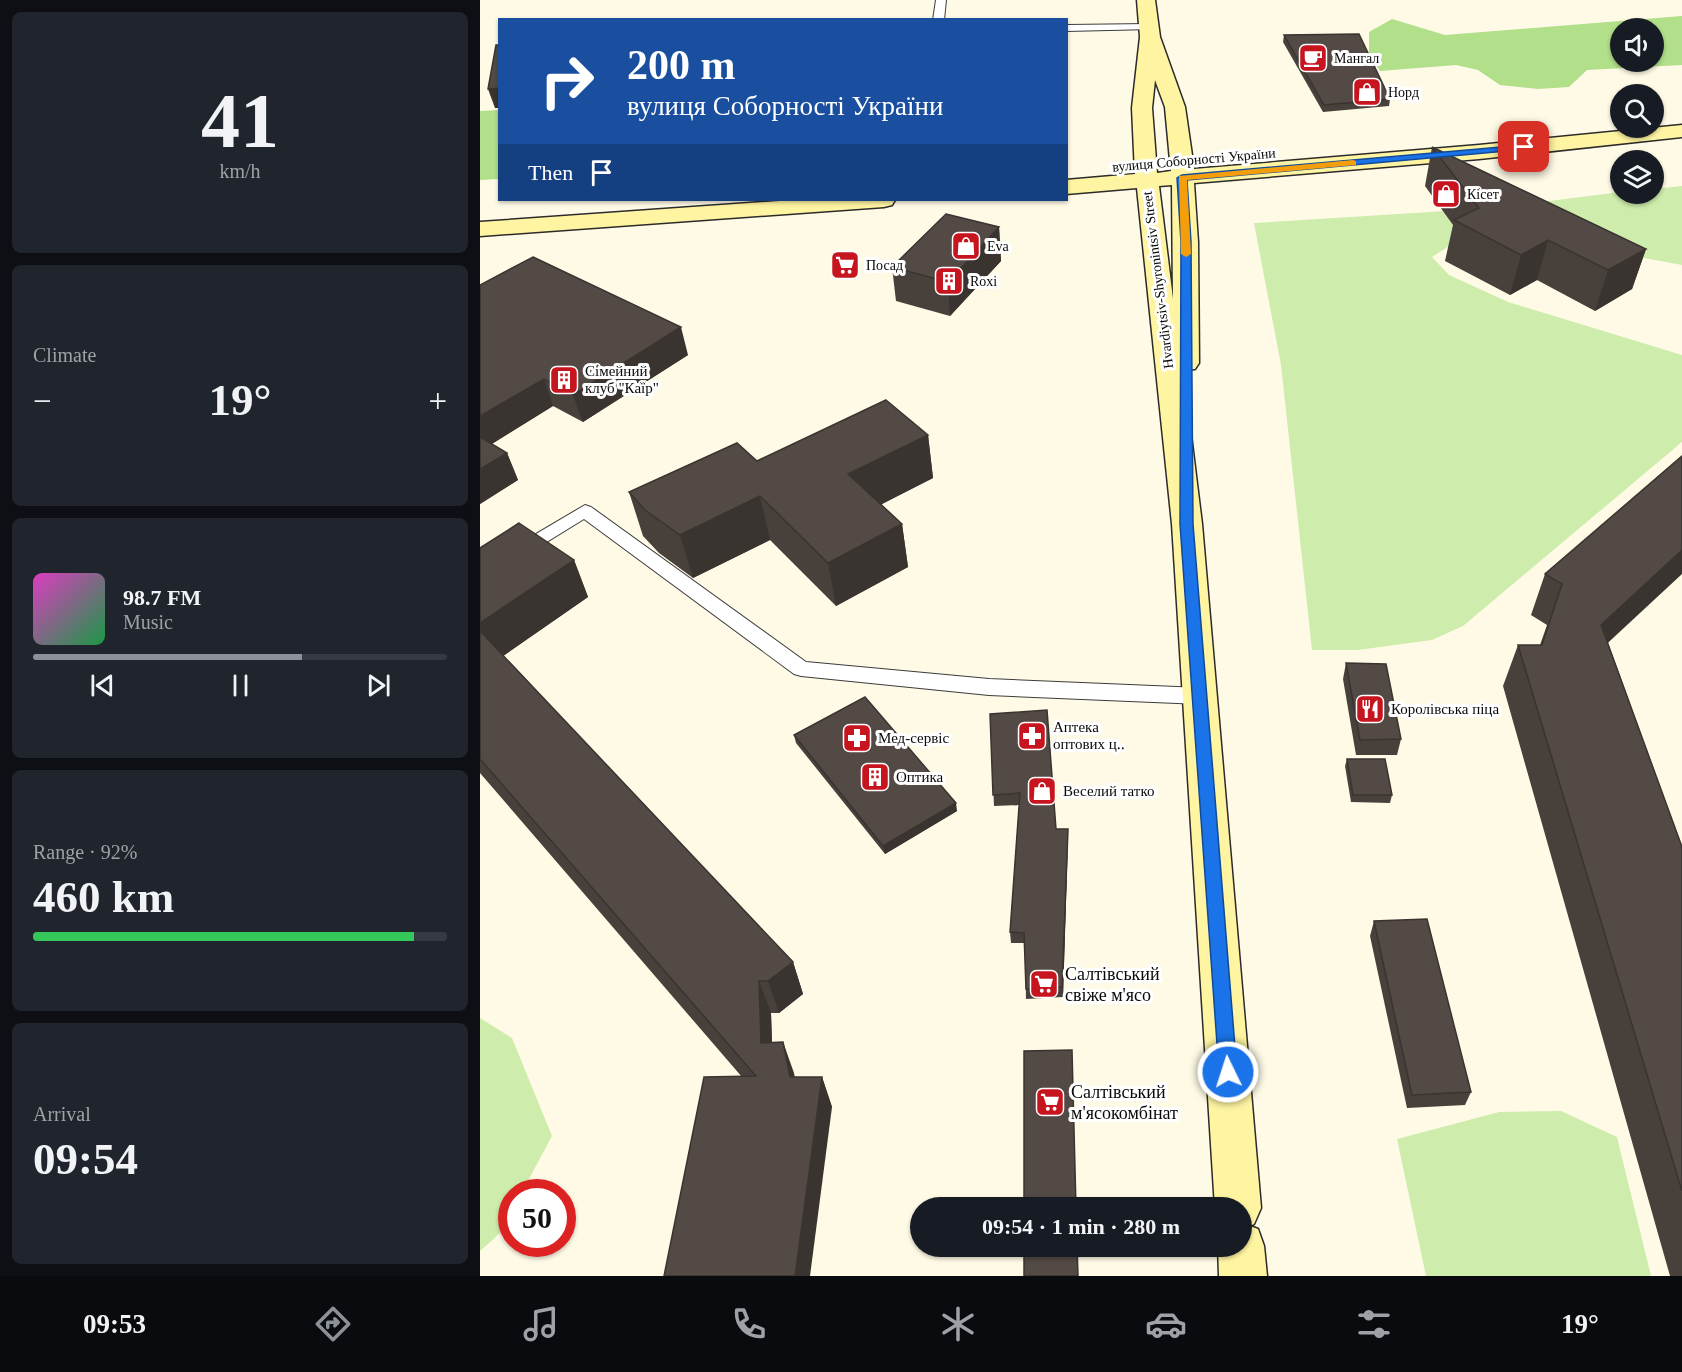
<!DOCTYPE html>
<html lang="en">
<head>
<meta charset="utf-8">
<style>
  body { margin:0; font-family:Georgia,serif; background:#20242c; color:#f1f3f6; height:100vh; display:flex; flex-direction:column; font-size:22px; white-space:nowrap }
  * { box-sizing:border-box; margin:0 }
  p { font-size:20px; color:#9ea1a6 }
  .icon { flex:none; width:33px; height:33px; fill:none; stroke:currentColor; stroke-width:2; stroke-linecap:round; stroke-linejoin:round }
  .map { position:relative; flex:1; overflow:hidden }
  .panel { display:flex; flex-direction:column; gap:12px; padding:12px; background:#0d0f14; width:480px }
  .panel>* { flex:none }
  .top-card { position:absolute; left:18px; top:18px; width:570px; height:183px; border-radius:0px; box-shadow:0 2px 4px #0004; background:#1a4fa0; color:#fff; overflow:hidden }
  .buttons { position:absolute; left:1130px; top:18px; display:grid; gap:12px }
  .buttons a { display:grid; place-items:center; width:54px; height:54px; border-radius:50%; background:#171b24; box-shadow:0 2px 4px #0004; font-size:30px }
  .speed { position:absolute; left:18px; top:1179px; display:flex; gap:12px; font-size:30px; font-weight:700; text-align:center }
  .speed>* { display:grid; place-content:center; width:78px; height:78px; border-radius:50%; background:#171b24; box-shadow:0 2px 4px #0004; line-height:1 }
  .speed .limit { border:9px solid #d22; background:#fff; color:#111 }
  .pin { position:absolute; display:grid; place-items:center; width:51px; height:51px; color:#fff; margin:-26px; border-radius:12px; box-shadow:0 3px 9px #0006 }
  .me { position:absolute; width:66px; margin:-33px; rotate:356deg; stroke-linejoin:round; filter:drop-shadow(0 0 4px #0008) }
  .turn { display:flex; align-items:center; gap:21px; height:126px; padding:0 30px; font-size:27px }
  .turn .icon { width:78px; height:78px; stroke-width:2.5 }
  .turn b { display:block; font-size:42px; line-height:51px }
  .then { display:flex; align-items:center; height:57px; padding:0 30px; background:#0003; gap:12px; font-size:22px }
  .big { font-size:45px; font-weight:700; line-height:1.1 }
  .panel .tile { flex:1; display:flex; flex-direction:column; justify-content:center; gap:9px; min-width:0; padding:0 21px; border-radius:9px; background:#20242c }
  .panel .dial { align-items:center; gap:0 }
  .dial b { font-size:78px; line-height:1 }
  .song { display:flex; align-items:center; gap:18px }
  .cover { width:72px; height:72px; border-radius:9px; background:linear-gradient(135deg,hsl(310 70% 55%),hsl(140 70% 35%)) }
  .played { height:6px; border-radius:3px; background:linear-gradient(90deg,#8c9099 65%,#363941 65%) }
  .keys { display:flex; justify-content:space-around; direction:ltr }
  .heat { display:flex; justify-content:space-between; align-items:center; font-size:33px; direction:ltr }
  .charge { height:9px; border-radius:4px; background:linear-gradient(90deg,#34c759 92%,#363941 0) }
  .trip { position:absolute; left:430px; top:1197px; width:342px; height:60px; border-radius:30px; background:#171b24; box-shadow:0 2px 4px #0004; font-weight:700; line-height:60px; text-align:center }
  .tabs { display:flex; height:96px; justify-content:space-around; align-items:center; background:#090b0e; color:#9ea1a6 }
  .tabs .icon { width:42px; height:42px }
  .tabs .current { color:#8c9099 }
  .tabs b { font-size:27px; color:#f1f3f6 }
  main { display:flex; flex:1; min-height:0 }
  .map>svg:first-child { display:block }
  .green { fill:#ceedac }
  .forest { fill:#b1df8a; fill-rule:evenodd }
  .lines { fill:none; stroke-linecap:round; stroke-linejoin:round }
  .lane-casing { stroke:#3c3c3c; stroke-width:2 }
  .secondary-casing { stroke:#2b2b2b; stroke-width:3 }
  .lane { fill:#fff; fill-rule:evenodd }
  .secondary { fill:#fff4a1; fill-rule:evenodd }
  .wall { fill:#47403b }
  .shaded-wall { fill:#3a3430 }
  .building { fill:#534a45; stroke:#3a3430; stroke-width:1.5 }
  .route { fill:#1a73e8; stroke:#114b97; stroke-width:1.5 }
  .slow { fill:#f59e0b }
  .labels { text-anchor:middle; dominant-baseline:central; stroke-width:6; stroke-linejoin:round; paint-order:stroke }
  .far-poi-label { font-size:14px; fill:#090909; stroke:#fff; text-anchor:start }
  .far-street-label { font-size:14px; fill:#090909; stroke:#fff }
  .poi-label { font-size:15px; fill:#090909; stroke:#fff; text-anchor:start }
  .near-poi-label { font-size:18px; fill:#090909; stroke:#fff; text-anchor:start }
</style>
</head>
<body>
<main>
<section class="panel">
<div class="tile dial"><b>41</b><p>km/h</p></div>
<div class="tile"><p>Climate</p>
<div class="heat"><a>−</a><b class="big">19°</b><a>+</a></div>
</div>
<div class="tile">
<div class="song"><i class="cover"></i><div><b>98.7 FM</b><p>Music</p></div></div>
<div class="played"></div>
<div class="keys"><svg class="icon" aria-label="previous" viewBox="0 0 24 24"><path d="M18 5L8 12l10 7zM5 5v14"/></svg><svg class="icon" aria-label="pause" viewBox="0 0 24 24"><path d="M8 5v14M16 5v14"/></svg><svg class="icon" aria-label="next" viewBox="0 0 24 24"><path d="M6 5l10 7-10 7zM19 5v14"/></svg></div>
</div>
<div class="tile"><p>Range · 92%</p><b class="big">460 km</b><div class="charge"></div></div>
<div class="tile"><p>Arrival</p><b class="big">09:54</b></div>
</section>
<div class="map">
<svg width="1202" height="1276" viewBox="0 0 1202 1276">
  <rect width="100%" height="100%" fill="#fffae6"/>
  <g class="green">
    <path d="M1202 186V265L1035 234 985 236 952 257 969 275 1028 302 1202 355V442L983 626 952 640 878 650H832L801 365 774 223 1014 208 1140 192 1173 194V189Z"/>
    <path d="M0 1018 32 1038 72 1136 42 1192H32C32 1224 23 1231 0 1251Z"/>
    <path d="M1081 1111 1137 1137 1171 1276H946L917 1139 1019 1112Z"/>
  </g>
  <g class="forest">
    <path d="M1202 16V65L1107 70 1089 87 1058 89 1020 85 998 70 976 65 900 71 889 53V32L912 19 965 35ZM1140 28H1173V62H1140Z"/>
    <path d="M19 110V179L0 180V111Z"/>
  </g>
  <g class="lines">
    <g class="lane-casing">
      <g id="lane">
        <path d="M456 0H466L464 20H453Z"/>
        <path d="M669 24 675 27 673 29 586 31V25Z"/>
        <path d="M105 505 111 507 326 662 509 679 721 688 728 691 731 696 728 701 721 704 509 695 321 676 314 674 104 519 0 583V567Z"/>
      </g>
    </g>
    <g class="secondary-casing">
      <g id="secondary">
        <path d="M657 0H675L680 37 705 107 714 169 999 145 1202 125V137L999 159 714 183 718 242 719 363 715 369 703 370 722 524 781 1208 774 1224 770 1226 778 1229 784 1246 787 1276H739L738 1246H762V1208H735L692 524 657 188 586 194V180L655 174 652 108 660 37ZM675 80 685 107 691 171 677 173 672 108ZM692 185 693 299 679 186Z"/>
        <path d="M314 200H415L412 205 404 207 0 236V222Z"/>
      </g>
    </g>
    <use href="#lane" class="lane"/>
    <use href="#secondary" class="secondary"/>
  </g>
  <g class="wall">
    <path d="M804 35 910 99 909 106 843 112 803 42Z"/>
    <path d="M952 147 1166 249 1152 289 1115 311 1057 280 1030 295 965 261 973 225 945 186Z"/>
    <path d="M519 227 521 261 470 316 416 301 412 267Z"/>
    <path d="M0 285 208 355 103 422 73 406 12 444 27 453 38 480 0 504Z"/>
    <path d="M448 435 453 478 401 504 422 524 428 567 356 606 290 540 213 578 179 553 163 536 149 492 277 461Z"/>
    <path d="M1202 456 1128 643 1202 847V1276H1190L1023 686 1038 645H1060L1067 625 1051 615 1065 574Z"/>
    <path d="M0 548 94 560 108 597 23 656 313 962 323 994 299 1013H291L292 1042H303L314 1077H342L352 1107 262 1077 0 773Z"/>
    <path d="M866 663 921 739 917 755H876L863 679Z"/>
    <path d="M510 714 576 829H588L583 997 546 999 545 943H531L530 932 539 805 514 806Z"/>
    <path d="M314 735 477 811 405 854 316 743Z"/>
    <path d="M867 759 912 795 910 803 871 802 865 766Z"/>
    <path d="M894 921 991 1092 985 1105 927 1108 890 936Z"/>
  </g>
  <g class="shaded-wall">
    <path d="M20 88V108H15L8 89Z"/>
    <path d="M519 227 521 261 470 316 468 282Z"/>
    <path d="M1068 240 1057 280 1030 295 1041 255Z"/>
    <path d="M1166 249 1152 289 1115 311 1128 270Z"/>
    <path d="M201 327 208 355 103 422 93 395Z"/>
    <path d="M64 379 73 406 0 451V416Z"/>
    <path d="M448 435 453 478 375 518 368 474Z"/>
    <path d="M27 453 38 480 0 504V469Z"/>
    <path d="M280 496 290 540 213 578 200 535Z"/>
    <path d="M422 524 428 567 356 606 348 563Z"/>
    <path d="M1202 550V574L1104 665 1121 625Z"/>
    <path d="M94 560 108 597 13 663 0 636V623Z"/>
    <path d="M476 803 477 811 405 854 403 846Z"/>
    <path d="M588 829V840L583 997 582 987Z"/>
    <path d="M313 962 323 994 299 1013 288 981Z"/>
    <path d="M279 981 291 1013 293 1074 281 1043Z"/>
    <path d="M303 1042 314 1073 321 1108 310 1077Z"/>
    <path d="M342 1077 352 1107 330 1276H315Z"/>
  </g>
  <g class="building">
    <path d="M879 34 910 99 844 105 804 35Z"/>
    <path d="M16 45H20V88L8 89Z"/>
    <path d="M952 147 1166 249 1128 270 1068 240 1041 255 974 220 999 208Z"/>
    <path d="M466 214 519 227 468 282 412 267Z"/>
    <path d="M53 257 201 327 93 395 64 379 0 416V285Z"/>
    <path d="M406 400 448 435 368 474 422 524 348 563 280 496 200 535 165 510 149 492 257 443 277 461Z"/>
    <path d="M0 437 27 453 0 469Z"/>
    <path d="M1202 456V550L1121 625 1202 847V1191L1038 645H1062L1082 584 1065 574Z"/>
    <path d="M39 523 94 560 0 623V548Z"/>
    <path d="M0 631 313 962 288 981H279L281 1043 303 1042 310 1077H342L315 1276H184L224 1077 276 1076 0 759Z"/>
    <path d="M866 663 906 664 921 739 880 740Z"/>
    <path d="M385 697 476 803 403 846 314 735Z"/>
    <path d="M567 710 576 829H588L582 987 546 989 544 933 530 932 540 793 513 795 510 714Z"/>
    <path d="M867 759H905L912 795H873Z"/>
    <path d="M947 919 991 1092 932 1095 894 921Z"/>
    <path d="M592 1050 596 1208H544V1051Z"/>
    <path d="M544 1246H597L598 1276H544Z"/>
  </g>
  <path class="route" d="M1044 145 1049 147 1048 149 707 180 711 242 713 524 757 1072 755 1078 748 1081 742 1078 739 1072 700 524 701 242 697 178 702 175Z"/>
  <path class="slow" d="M873 160 876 161V165L707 180 711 254 706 257 701 254 699 176Z"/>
  <defs>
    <g id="cafe-square" transform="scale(1.5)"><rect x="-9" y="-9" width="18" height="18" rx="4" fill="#c6151f" stroke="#fff"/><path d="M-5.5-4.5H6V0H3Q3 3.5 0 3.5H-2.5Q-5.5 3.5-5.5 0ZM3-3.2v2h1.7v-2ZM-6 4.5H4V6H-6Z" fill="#fff"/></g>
    <g id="shop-square" transform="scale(1.5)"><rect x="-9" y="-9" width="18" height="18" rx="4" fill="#c6151f" stroke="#fff"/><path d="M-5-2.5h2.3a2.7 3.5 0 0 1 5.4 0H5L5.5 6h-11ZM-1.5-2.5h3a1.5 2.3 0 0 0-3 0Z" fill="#fff"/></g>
    <g id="supermarket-square" transform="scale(1.5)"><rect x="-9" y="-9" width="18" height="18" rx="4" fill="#c6151f" stroke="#fff"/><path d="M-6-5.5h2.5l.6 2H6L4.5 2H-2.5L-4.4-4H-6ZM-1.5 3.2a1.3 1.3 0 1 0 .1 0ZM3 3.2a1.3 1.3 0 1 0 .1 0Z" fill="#fff"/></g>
    <g id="building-square" transform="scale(1.5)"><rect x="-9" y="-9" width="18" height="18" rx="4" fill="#c6151f" stroke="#fff"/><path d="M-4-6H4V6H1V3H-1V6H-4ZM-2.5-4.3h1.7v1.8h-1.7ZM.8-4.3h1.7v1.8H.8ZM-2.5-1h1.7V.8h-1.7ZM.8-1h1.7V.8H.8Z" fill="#fff"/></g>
    <g id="restaurant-square" transform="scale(1.5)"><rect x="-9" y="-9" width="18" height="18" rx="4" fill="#c6151f" stroke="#fff"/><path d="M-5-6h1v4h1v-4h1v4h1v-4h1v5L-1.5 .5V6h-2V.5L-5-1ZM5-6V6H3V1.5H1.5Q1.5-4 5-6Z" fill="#fff"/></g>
    <g id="pharmacy-square" transform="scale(1.5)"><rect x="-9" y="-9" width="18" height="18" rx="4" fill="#c6151f" stroke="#fff"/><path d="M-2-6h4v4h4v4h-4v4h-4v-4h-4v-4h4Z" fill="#fff"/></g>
  </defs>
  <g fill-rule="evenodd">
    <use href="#cafe-square" x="833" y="58"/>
    <use href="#shop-square" x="887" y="92"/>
    <use href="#shop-square" x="966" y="194"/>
    <use href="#shop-square" x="486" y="246"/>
    <use href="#supermarket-square" x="365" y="265"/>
    <use href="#building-square" x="469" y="281"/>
    <use href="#building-square" x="84" y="380"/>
    <use href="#restaurant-square" x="890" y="709"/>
    <use href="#pharmacy-square" x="552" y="736"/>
    <use href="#pharmacy-square" x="377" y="738"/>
    <use href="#building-square" x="395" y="777"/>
    <use href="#shop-square" x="562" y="791"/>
    <use href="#supermarket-square" x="564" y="984"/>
    <use href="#supermarket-square" x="570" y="1102"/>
  </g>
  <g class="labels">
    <g class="far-poi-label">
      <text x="854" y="58">Мангал</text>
      <text x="908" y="92">Норд</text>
      <text x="987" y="194">Кісет</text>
      <text x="507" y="246">Eva</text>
      <text x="386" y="265">Посад</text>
      <text x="490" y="281">Roxi</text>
    </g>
    <g class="far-street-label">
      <text transform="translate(714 160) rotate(-5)">вулиця Соборності України</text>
      <text transform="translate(678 280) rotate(-97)">Hvardiytsiv-Shyronintsiv Street</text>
    </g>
    <g class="poi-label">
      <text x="105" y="371">Сімейний<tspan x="105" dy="17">клуб "Каїр"</tspan></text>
      <text x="911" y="709">Королівська піца</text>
      <text x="573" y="727">Аптека<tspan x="573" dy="17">оптових ц‥</tspan></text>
      <text x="398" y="738">Мед-сервіс</text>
      <text x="416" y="777">Оптика</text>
      <text x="583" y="791">Веселий татко</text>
    </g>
    <g class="near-poi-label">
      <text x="585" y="974">Салтівський<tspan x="585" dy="21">свіже м'ясо</tspan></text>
      <text x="591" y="1092">Салтівський<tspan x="591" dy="21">м'ясокомбінат</tspan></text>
    </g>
  </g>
</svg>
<div class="buttons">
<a><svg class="icon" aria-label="sound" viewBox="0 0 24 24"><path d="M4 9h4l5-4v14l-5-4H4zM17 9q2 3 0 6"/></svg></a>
<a><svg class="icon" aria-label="search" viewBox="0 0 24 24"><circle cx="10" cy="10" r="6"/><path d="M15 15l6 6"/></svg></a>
<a><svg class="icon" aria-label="layers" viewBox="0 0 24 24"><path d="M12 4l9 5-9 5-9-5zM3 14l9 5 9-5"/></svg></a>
</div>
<div class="speed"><div class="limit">50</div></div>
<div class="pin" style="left:1044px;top:147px;background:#d93025"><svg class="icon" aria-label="arrive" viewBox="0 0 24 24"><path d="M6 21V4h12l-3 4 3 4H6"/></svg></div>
<svg class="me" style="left:748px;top:1072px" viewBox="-20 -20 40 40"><circle r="17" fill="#1a73e8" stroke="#fff" stroke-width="3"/><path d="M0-11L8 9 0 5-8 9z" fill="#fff"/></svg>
<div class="trip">09:54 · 1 min · 280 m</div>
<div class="top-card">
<div class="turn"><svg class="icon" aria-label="right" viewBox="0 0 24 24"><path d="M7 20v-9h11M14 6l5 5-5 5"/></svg><div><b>200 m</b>вулиця Соборності України</div></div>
<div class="then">Then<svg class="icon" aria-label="arrive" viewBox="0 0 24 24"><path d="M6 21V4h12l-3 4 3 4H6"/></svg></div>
</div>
</div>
</main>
<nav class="tabs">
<b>09:53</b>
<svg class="icon current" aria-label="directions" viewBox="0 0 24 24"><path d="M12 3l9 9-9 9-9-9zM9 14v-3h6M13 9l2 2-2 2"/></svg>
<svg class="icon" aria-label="music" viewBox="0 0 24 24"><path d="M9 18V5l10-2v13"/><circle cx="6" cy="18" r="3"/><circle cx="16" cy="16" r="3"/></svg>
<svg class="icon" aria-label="phone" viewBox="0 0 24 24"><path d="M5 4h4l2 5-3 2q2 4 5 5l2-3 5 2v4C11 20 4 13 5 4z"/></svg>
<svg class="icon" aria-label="climate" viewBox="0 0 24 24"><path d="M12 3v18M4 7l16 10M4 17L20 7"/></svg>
<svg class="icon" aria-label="car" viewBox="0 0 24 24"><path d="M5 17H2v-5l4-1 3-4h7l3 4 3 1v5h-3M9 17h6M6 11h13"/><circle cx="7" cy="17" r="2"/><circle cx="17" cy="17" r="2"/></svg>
<svg class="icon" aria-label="filters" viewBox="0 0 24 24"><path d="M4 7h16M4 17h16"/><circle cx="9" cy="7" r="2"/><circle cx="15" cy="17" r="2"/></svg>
<b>19°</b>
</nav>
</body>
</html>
